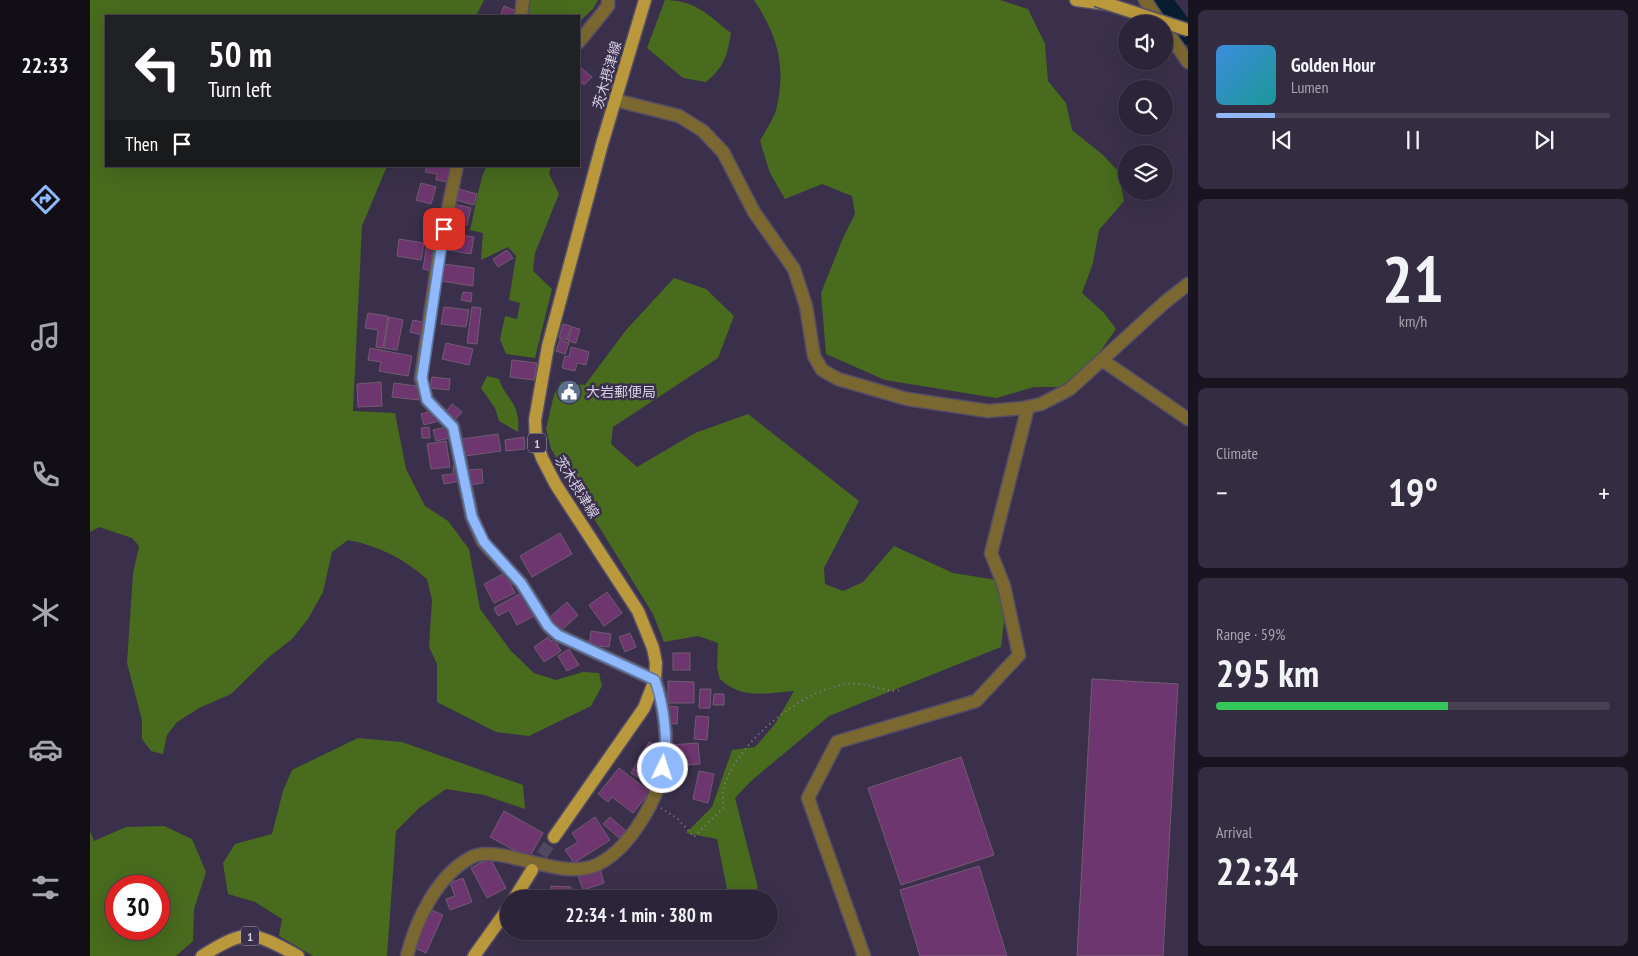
<!DOCTYPE html>
<html lang="en">
<head>
<meta charset="utf-8">
<style>
  body { margin:0; font-family:"PT Sans Narrow","Noto Sans JP",sans-serif; background:#342c40; color:#f1f3f6; height:100vh; display:flex; flex-direction:column; font-size:19px; white-space:nowrap }
  * { box-sizing:border-box; margin:0 }
  p { font-size:16px; color:#a6a4ae }
  .icon { flex:none; width:28px; height:28px; fill:none; stroke:currentColor; stroke-width:2; stroke-linecap:round; stroke-linejoin:round }
  .map { position:relative; flex:1; overflow:hidden }
  .sheet { display:flex; flex-direction:column; gap:10px; padding:10px; background:#18141f; width:450px }
  .sheet>* { flex:none }
  .hud { position:absolute; left:15px; top:15px; width:475px; height:152px; border-radius:0px; box-shadow:0 5px 20px #0002,0 0 0 1px #484153; background:#202124; color:#fff; overflow:hidden }
  .buttons { position:absolute; left:1028px; top:15px; display:grid; gap:10px }
  .buttons a { display:grid; place-items:center; width:55px; height:55px; border-radius:50%; background:#2c2438; box-shadow:0 5px 20px #0002,0 0 0 1px #484153; font-size:25px }
  .speed { position:absolute; left:15px; top:875px; display:flex; gap:10px; font-size:25px; font-weight:700; text-align:center }
  .speed>* { display:grid; place-content:center; width:65px; height:65px; border-radius:50%; background:#2c2438; box-shadow:0 5px 20px #0002,0 0 0 1px #484153; line-height:1 }
  .speed .limit { border:8px solid #d22; background:#fff; color:#111 }
  .pin { position:absolute; display:grid; place-items:center; width:42px; height:42px; color:#fff; margin:-21px; border-radius:10px; box-shadow:0 2px 8px #0006 }
  .me { position:absolute; width:55px; margin:-28px; rotate:4deg; stroke-linejoin:round; filter:drop-shadow(0 0 4px #0008) }
  .turn { display:flex; align-items:center; gap:18px; height:105px; padding:0 20px; font-size:22px }
  .turn .icon { width:65px; height:65px; stroke-width:2.5 }
  .turn b { display:block; font-size:35px; line-height:42px }
  .then { display:flex; align-items:center; height:48px; padding:0 20px; background:#0003; gap:10px; font-size:19px }
  .big { font-size:38px; font-weight:700; line-height:1.1 }
  .sheet .card { flex:1; display:flex; flex-direction:column; justify-content:center; gap:8px; min-width:0; padding:0 18px; border-radius:8px; background:#342c40 }
  .sheet .dial { align-items:center; gap:0 }
  .dial b { font-size:65px; line-height:1 }
  .song { display:flex; align-items:center; gap:15px }
  .cover { width:60px; height:60px; border-radius:8px; background:linear-gradient(135deg,hsl(210 70% 55%),hsl(180 70% 35%)) }
  .played { height:5px; border-radius:2px; background:linear-gradient(90deg,#8fb8fd 15%,#484153 15%) }
  .keys { display:flex; justify-content:space-around; direction:ltr }
  .heat { display:flex; justify-content:space-between; align-items:center; font-size:28px; direction:ltr }
  .charge { height:8px; border-radius:4px; background:linear-gradient(90deg,#34c759 59%,#484153 0) }
  .trip { position:absolute; left:410px; top:890px; width:278px; height:50px; border-radius:25px; background:#2c2438; box-shadow:0 5px 20px #0002,0 0 0 1px #484153; font-weight:700; line-height:50px; text-align:center }
  main { display:flex; flex:1; min-height:0 }
  .menu { display:flex; flex-direction:column; width:90px; justify-content:space-around; align-items:center; background:#120e16; color:#a6a4ae }
  .menu .icon { width:35px; height:35px }
  .menu .selected { color:#8fb8fd }
  .menu b { font-size:22px; color:#f1f3f6 }
  .map>svg:first-child { display:block }
  .forest { fill:#486b1e; fill-rule:evenodd }
  .lines { fill:none; stroke-linecap:round; stroke-linejoin:round }
  .river { stroke:#081e30; stroke-width:20 }
  .building { fill:#6e366f; stroke:#735a72 }
  .major-tunnel { stroke:#514862; stroke-width:12; stroke-dasharray:12 6; stroke-linecap:butt }
  .minor-casing { stroke:#564d66; stroke-width:15 }
  .major-casing { stroke:#564d66; stroke-width:15 }
  .path { stroke:#867e95; stroke-width:2; stroke-dasharray:1 4; stroke-linecap:butt }
  .minor { stroke:#7b6831; stroke-width:12 }
  .major { stroke:#b9993b; stroke-width:12 }
  .major-bridge-casing { stroke:#564d66; stroke-width:15; stroke-linecap:butt }
  .major-bridge { stroke:#b9993b; stroke-width:12 }
  .route-casing { stroke:#5d78a4; stroke-width:12 }
  .route { stroke:#8fb8fd; stroke-width:9 }
  .labels { text-anchor:middle; dominant-baseline:central; stroke-width:5; stroke-linejoin:round; paint-order:stroke }
  .shield { fill:#3a304b; stroke:#a7a0b5; stroke-width:1 }
  .shield-label { font-size:12px; font-weight:bold; fill:#d6d0e2 }
  .street-label { font-size:14px; fill:#d6d0e2; stroke:#3a304b }
  .poi-label { font-size:14px; fill:#d6d0e2; stroke:#3a304b; text-anchor:start }
</style>
</head>
<body>
<main>
<nav class="menu">
<b>22:33</b>
<svg class="icon selected" aria-label="directions" viewBox="0 0 24 24"><path d="M12 3l9 9-9 9-9-9zM9 14v-3h6M13 9l2 2-2 2"/></svg>
<svg class="icon" aria-label="music" viewBox="0 0 24 24"><path d="M9 18V5l10-2v13"/><circle cx="6" cy="18" r="3"/><circle cx="16" cy="16" r="3"/></svg>
<svg class="icon" aria-label="phone" viewBox="0 0 24 24"><path d="M5 4h4l2 5-3 2q2 4 5 5l2-3 5 2v4C11 20 4 13 5 4z"/></svg>
<svg class="icon" aria-label="climate" viewBox="0 0 24 24"><path d="M12 3v18M4 7l16 10M4 17L20 7"/></svg>
<svg class="icon" aria-label="car" viewBox="0 0 24 24"><path d="M5 17H2v-5l4-1 3-4h7l3 4 3 1v5h-3M9 17h6M6 11h13"/><circle cx="7" cy="17" r="2"/><circle cx="17" cy="17" r="2"/></svg>
<svg class="icon" aria-label="filters" viewBox="0 0 24 24"><path d="M4 7h16M4 17h16"/><circle cx="9" cy="7" r="2"/><circle cx="15" cy="17" r="2"/></svg>
</nav>
<div class="map">
<svg width="1098" height="956" viewBox="0 0 1098 956">
  <rect width="100%" height="100%" fill="#3a304b"/>
  <g class="forest">
    <path d="M0 0H394L386 16H16V166H297L272 226 263 411 305 413 316 469 335 506 358 521 379 549 390 609 421 651 444 673 466 680 493 672 509 673 512 686 501 706 439 736 406 732 347 702V664L339 647 342 600 337 579C313 558 289 546 258 540L242 552 233 592 218 619 202 639 179 657 141 694 109 708 87 722 77 735 73 754 61 751 52 739V720L37 663 43 574 49 546 42 538 9 527 0 532Z"/>
    <path d="M437 0H508L503 9 489 22V16H435Z"/>
    <path d="M575 0C605 0 618 15 641 33 637 56 635 66 616 82L593 78 557 48Z"/>
    <path d="M664 0H910L938 9 955 44 958 81 976 103 982 130 1013 155 1028 171 1034 201 1009 230 1003 263 992 293 1014 313 1026 329 995 373 969 387H944L906 398 795 380 736 354 731 293 753 238 765 214 762 196 732 184 695 199 680 173 670 141C676 130 685 117 687 106 696 64 687 35 664 0Z"/>
    <path d="M397 166H461L459 174 469 194 445 253 443 271 462 289 445 358 416 354 410 339 415 316 427 319 430 303 419 300 426 256 418 247 391 260 393 233 380 230C384 215 390 176 397 166Z"/>
    <path d="M584 278 616 289 644 316 628 358 523 427 521 444 547 467 605 433 658 414 769 501 734 568 735 584 753 591 773 582 804 546 863 573 919 582 911 647 739 716 661 781 645 798 668 888 647 899H639L627 839 596 833 622 807 642 750 665 747 685 724 704 691C677 693 652 700 630 679L627 668 628 643 608 636 574 642 563 614 461 449 456 429 464 395 470 382 495 385 536 330Z"/>
    <path d="M397 376 409 379C416 400 431 403 428 432L409 421 405 408 391 388Z"/>
    <path d="M268 738 312 742 433 785 435 809 394 795 356 789 329 808 306 831 297 956H223L189 936 192 919 165 902 138 894 133 863 145 844 182 834 193 791 202 770Z"/>
    <path d="M74 826 102 839 116 872 104 909 103 941 86 956H0V831L4 841 36 827ZM69 886V929H26V886Z"/>
  </g>
  <g class="lines">
    <path class="river" d="M1072 0 1098 35"/>
  </g>
  <g class="building">
    <path d="M414 6 428 12 427 16H410Z"/>
    <path d="M489 66 502 77 494 85 489 80Z"/>
    <path d="M337 166H361L358 182 346 180 347 174 335 172Z"/>
    <path d="M331 183 346 187 341 204 326 200Z"/>
    <path d="M369 189 387 194 384 205 366 200Z"/>
    <path d="M364 204 381 208 377 225 360 222Z"/>
    <path d="M359 233 384 237 381 254 357 250Z"/>
    <path d="M309 239 334 243 331 260 307 256Z"/>
    <path d="M337 243 348 245 341 271 333 269Z"/>
    <path d="M417 250 423 258 408 267 403 259Z"/>
    <path d="M353 264 384 268 383 286 351 281Z"/>
    <path d="M373 292 382 293 381 302 371 300Z"/>
    <path d="M354 307 379 310 376 327 351 324Z"/>
    <path d="M382 307 391 308 387 344 377 343Z"/>
    <path d="M278 313 298 316 293 348 286 347 288 330 275 328Z"/>
    <path d="M299 317 313 320 307 350 294 348Z"/>
    <path d="M323 320 338 323 335 336 320 332Z"/>
    <path d="M473 324 481 326 477 340 469 338Z"/>
    <path d="M482 327 490 329 486 343 478 341Z"/>
    <path d="M470 340 479 343 475 354 466 351Z"/>
    <path d="M356 343 383 349 379 365 352 359Z"/>
    <path d="M481 347 499 352 496 365 487 363 485 371 472 368 475 356 479 357Z"/>
    <path d="M280 348 322 356 318 376 289 371 291 362 278 360Z"/>
    <path d="M422 360 447 363 444 380 420 377Z"/>
    <path d="M342 377 360 379 359 390 340 388Z"/>
    <path d="M291 382 292 406 268 407 267 384Z"/>
    <path d="M304 383 327 386 329 400 302 397Z"/>
    <path d="M362 404 372 412 365 420 356 412Z"/>
    <path d="M346 410 349 421 334 425 331 414Z"/>
    <path d="M339 427 340 438H332L331 428Z"/>
    <path d="M357 427 359 438 346 441 343 430Z"/>
    <path d="M408 434 411 451 375 456 372 439Z"/>
    <path d="M434 437 435 449 416 451 415 440Z"/>
    <path d="M356 441 360 467 341 469 337 444Z"/>
    <path d="M363 466H368L370 481 354 484 352 475 364 474Z"/>
    <path d="M392 469 393 483 380 485 379 470Z"/>
    <path d="M470 533 482 554 442 577 430 556Z"/>
    <path d="M415 573 425 593 404 603 394 584Z"/>
    <path d="M517 592 532 613 514 626 499 605Z"/>
    <path d="M431 593 444 616 427 625 419 610 408 616 404 608Z"/>
    <path d="M477 602 488 615 470 632 458 619Z"/>
    <path d="M501 631 521 634 519 647 499 645Z"/>
    <path d="M540 633 546 647 535 652 529 637Z"/>
    <path d="M458 637 461 641 464 639 471 651 454 662 444 647Z"/>
    <path d="M479 649 489 665 477 671 468 656Z"/>
    <rect x="583" y="653" width="17" height="17"/>
    <path d="M1002 679 1088 684 1073 956H987Z"/>
    <path d="M578 681 604 682V703H578Z"/>
    <path d="M610 689H621L620 708H609Z"/>
    <path d="M624 694H634V705H623Z"/>
    <path d="M578 706 588 707 587 724 577 723Z"/>
    <path d="M606 716 619 717 617 740 604 739Z"/>
    <path d="M559 742 570 748 561 785 541 773Z"/>
    <path d="M608 743 610 764 582 766 580 745Z"/>
    <path d="M871 757 904 855 811 885 778 788Z"/>
    <path d="M529 768 560 792 543 813 522 797 518 802 508 794Z"/>
    <path d="M609 771 624 774 618 803 603 799Z"/>
    <path d="M414 811 453 833 439 858 400 837Z"/>
    <path d="M505 817 520 840 484 863 475 850 488 842 482 833Z"/>
    <path d="M520 817 536 831 529 838 513 824Z"/>
    <path d="M400 858 416 888 397 898 381 868Z"/>
    <path d="M889 866 917 956H830L810 890Z"/>
    <path d="M510 869 514 883 493 890 488 875Z"/>
    <path d="M373 878 382 902 360 910 356 899 365 896 360 883Z"/>
    <path d="M461 886 481 887 480 899H461Z"/>
    <path d="M339 909 353 915 336 953 323 947Z"/>
    <path d="M453 931H479L473 933 472 939 453 938Z"/>
  </g>
  <g class="lines">
    <path class="major-tunnel" d="M442 870 464 837"/>
    <g class="minor-casing">
      <g id="minor">
        <path d="M1055 0 1071 24"/>
        <path d="M431 16 433 0"/>
        <path d="M1074 27 1098 62"/>
        <path d="M489 42 518 6V0"/>
        <path d="M525 100 589 116 613 131 633 152 664 212 704 269 716 306 724 356 732 370 748 379 817 399 898 411 933 408 951 404 980 389 1074 303 1098 284"/>
        <path d="M1012 360 1098 419"/>
        <path d="M317 956C326 920 347 875 382 857 409 844 466 878 501 867 538 856 574 791 576 755 577 733 573 701 565 680L468 635 458 626 431 583 393 542 382 517 363 427 337 400 331 378 350 247 367 166"/>
        <path d="M774 956 718 798 747 742 886 701 929 655 914 586 901 553 938 407"/>
      </g>
    </g>
    <g class="major-casing">
      <g id="major">
        <path d="M986 0 1016 4"/>
        <path d="M464 837 554 708 565 680 566 663 563 648 548 611 466 485 452 458 446 440 445 420 458 346 512 144 555 0"/>
        <path d="M424 899 442 870"/>
        <path d="M112 956C157 928 162 931 208 956"/>
        <path d="M384 956 419 907"/>
      </g>
    </g>
    <path class="path" d="M571 808 588 819 604 837 633 808C633 801 632 792 634 786 650 740 710 691 757 684 776 681 792 693 810 690"/>
    <use href="#minor" class="minor"/>
    <use href="#major" class="major"/>
    <g class="major-bridge-casing">
      <path id="major-bridge" d="M1006 0 1098 30"/>
    </g>
    <use href="#major-bridge" class="major-bridge"/>
  </g>
  <g class="lines">
    <g class="route-casing">
      <path id="route" d="M354 229 332 378 337 400 363 427 382 517 394 542 431 583 458 626 468 635 565 680C574 706 579 742 573 768"/>
    </g>
    <use href="#route" class="route"/>
  </g>
  <defs>
    <g id="civic-disc" transform="scale(1.25)"><circle r="9.5" fill="#5c6f8a" stroke="#3a304b"/><path d="M-.6-6.5H3V-4.5H.6V-3L4-1V1h2V6H-6V1h2V-1L-.6-3ZM-1.2 2.5V6h2.4V2.5Z" fill="#fff"/></g>
  </defs>
  <g fill-rule="evenodd">
    <use href="#civic-disc" x="479" y="392"/>
  </g>
  <g class="labels">
    <g class="shield">
      <rect x="438" y="433.5" width="18" height="19" rx="4"/>
      <rect x="151" y="926.5" width="18" height="19" rx="4"/>
    </g>
    <g class="shield-label">
      <text x="447" y="443">1</text>
      <text x="160" y="936">1</text>
    </g>
    <g class="street-label">
      <text transform="translate(517 75) rotate(-74)">茨木摂津線</text>
      <text transform="translate(487 487) rotate(58)">茨木摂津線</text>
    </g>
    <g class="poi-label">
      <text x="496" y="392">大岩郵便局</text>
    </g>
  </g>
</svg>
<div class="buttons">
<a><svg class="icon" aria-label="sound" viewBox="0 0 24 24"><path d="M4 9h4l5-4v14l-5-4H4zM17 9q2 3 0 6"/></svg></a>
<a><svg class="icon" aria-label="search" viewBox="0 0 24 24"><circle cx="10" cy="10" r="6"/><path d="M15 15l6 6"/></svg></a>
<a><svg class="icon" aria-label="layers" viewBox="0 0 24 24"><path d="M12 4l9 5-9 5-9-5zM3 14l9 5 9-5"/></svg></a>
</div>
<div class="speed"><div class="limit">30</div></div>
<div class="pin" style="left:354px;top:229px;background:#d93025"><svg class="icon" aria-label="arrive" viewBox="0 0 24 24"><path d="M6 21V4h12l-3 4 3 4H6"/></svg></div>
<svg class="me" style="left:573px;top:768px" viewBox="-20 -20 40 40"><circle r="17" fill="#8fb8fd" stroke="#fff" stroke-width="3"/><path d="M0-11L8 9 0 5-8 9z" fill="#fff"/></svg>
<div class="trip">22:34 · 1 min · 380 m</div>
<div class="hud">
<div class="turn"><svg class="icon" aria-label="left" viewBox="0 0 24 24"><path d="M17 20v-9H6M10 6l-5 5 5 5"/></svg><div><b>50 m</b>Turn left</div></div>
<div class="then">Then<svg class="icon" aria-label="arrive" viewBox="0 0 24 24"><path d="M6 21V4h12l-3 4 3 4H6"/></svg></div>
</div>
</div>
<section class="sheet">
<div class="card">
<div class="song"><i class="cover"></i><div><b>Golden Hour</b><p>Lumen</p></div></div>
<div class="played"></div>
<div class="keys"><svg class="icon" aria-label="previous" viewBox="0 0 24 24"><path d="M18 5L8 12l10 7zM5 5v14"/></svg><svg class="icon" aria-label="pause" viewBox="0 0 24 24"><path d="M8 5v14M16 5v14"/></svg><svg class="icon" aria-label="next" viewBox="0 0 24 24"><path d="M6 5l10 7-10 7zM19 5v14"/></svg></div>
</div>
<div class="card dial"><b>21</b><p>km/h</p></div>
<div class="card"><p>Climate</p>
<div class="heat"><a>−</a><b class="big">19°</b><a>+</a></div>
</div>
<div class="card"><p>Range · 59%</p><b class="big">295 km</b><div class="charge"></div></div>
<div class="card"><p>Arrival</p><b class="big">22:34</b></div>
</section>
</main>
</body>
</html>
